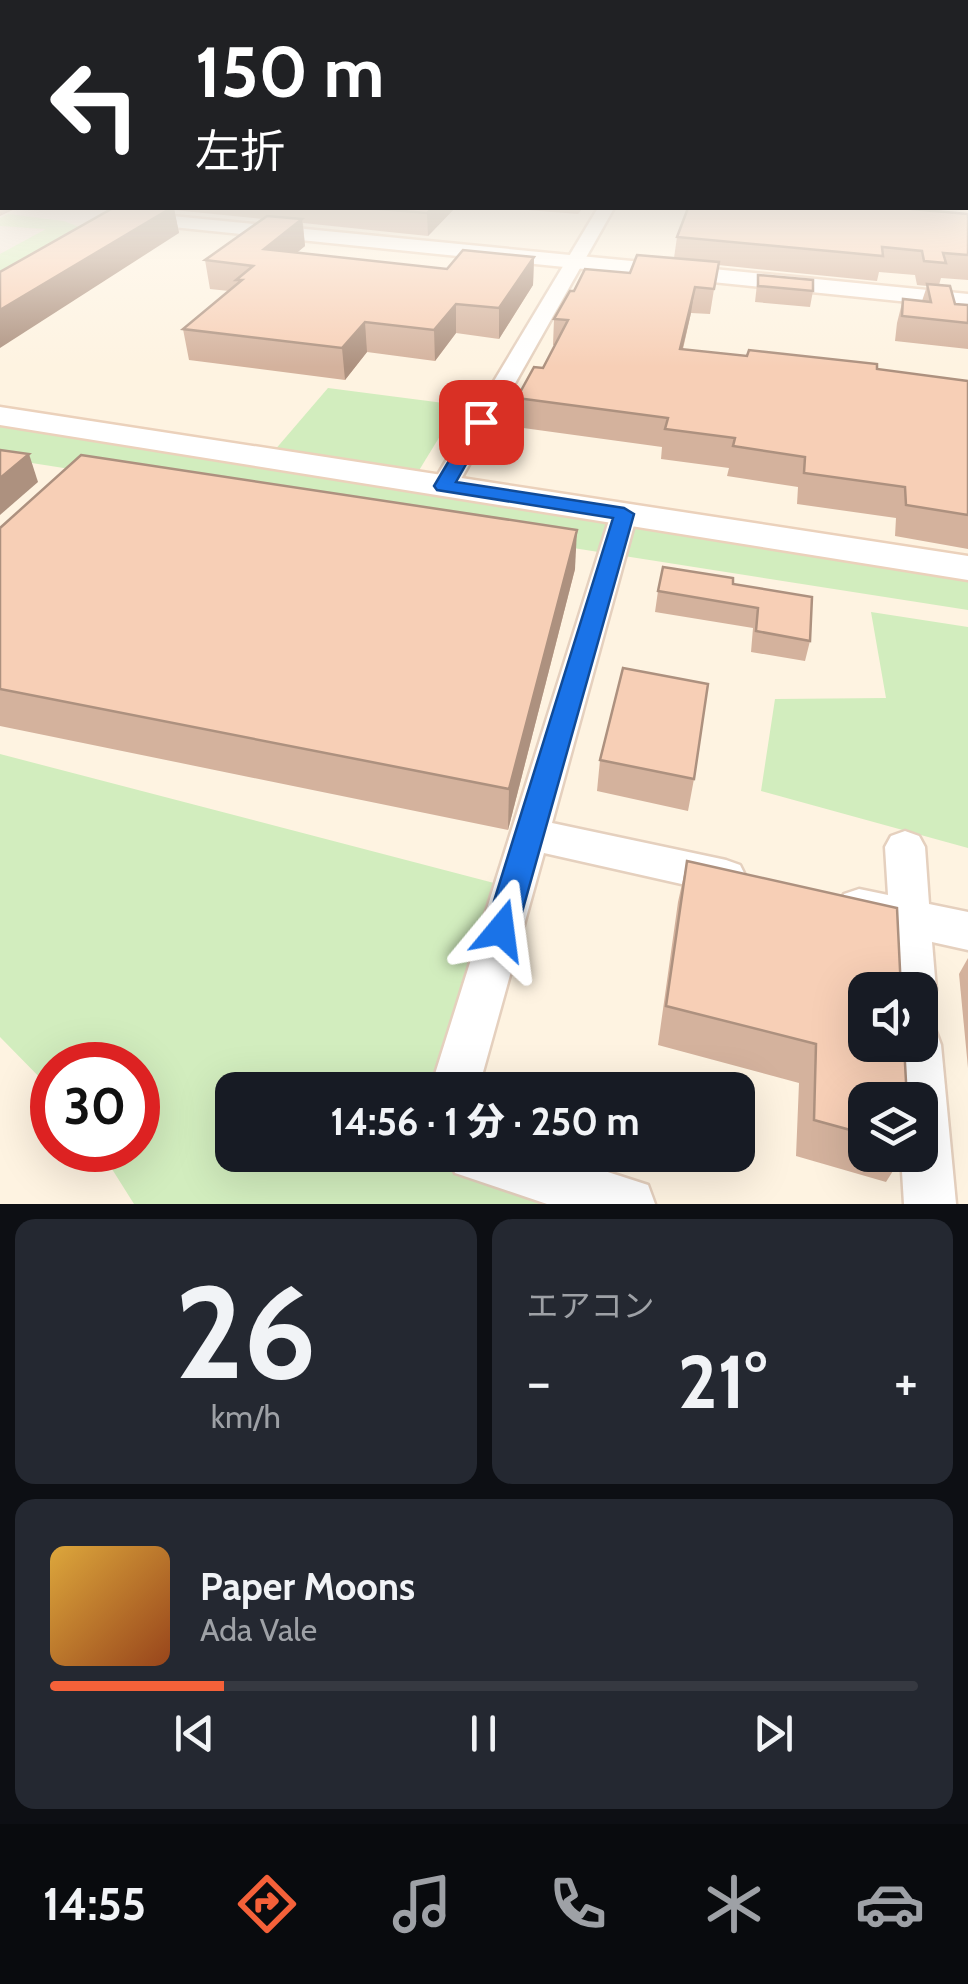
<!DOCTYPE html>
<html lang="ja">
<head>
<meta charset="utf-8">
<style>
  body { margin:0; font-family:Cabin,"Noto Sans JP",sans-serif; background:#242831; color:#f1f3f6; height:100vh; display:flex; flex-direction:column; font-size:38px; white-space:nowrap }
  * { box-sizing:border-box; margin:0 }
  p { font-size:32px; color:#9ea1a6 }
  .icon { flex:none; width:55px; height:55px; fill:none; stroke:currentColor; stroke-width:2; stroke-linecap:round; stroke-linejoin:round }
  .map { position:relative; height:1204px; overflow:hidden }
  .drawer { display:flex; flex-direction:column; gap:15px; padding:15px; background:#0d0f14; flex:1 }
  .drawer>* { flex:none }
  .hud { position:absolute; left:0px; top:0px; width:970px; height:210px; box-shadow:0 10px 40px #0002; background:#202124; color:#fff; overflow:hidden }
  .fabs { position:absolute; left:848px; top:972px; display:grid; gap:20px }
  .fabs a { display:grid; place-items:center; width:90px; height:90px; border-radius:20px; background:#171b24; box-shadow:0 10px 40px #0002; font-size:50px }
  .speed { position:absolute; left:30px; top:1042px; display:flex; gap:20px; font-size:50px; font-weight:700; text-align:center }
  .speed>* { display:grid; place-content:center; width:130px; height:130px; border-radius:50%; background:#171b24; box-shadow:0 10px 40px #0002; line-height:1 }
  .speed .limit { border:15px solid #d22; background:#fff; color:#111 }
  .pin { position:absolute; display:grid; place-items:center; width:85px; height:85px; color:#fff; margin:-42px; border-radius:20px; box-shadow:0 5px 15px #0006 }
  .me { position:absolute; width:110px; margin:-55px; rotate:16deg; stroke-linejoin:round; filter:drop-shadow(0 0 8px #0008) }
  .turn { display:flex; align-items:center; gap:35px; height:210px; padding:0 30px; font-size:45px }
  .turn .icon { width:130px; height:130px; stroke-width:2.5 }
  .turn b { display:block; font-size:70px; line-height:85px }
  .big { font-size:75px; font-weight:800; line-height:1.1 }
  .drawer .tile { flex:1; display:flex; flex-direction:column; justify-content:center; gap:15px; min-width:0; padding:0 35px; border-radius:20px; background:#242831 }
  .drawer .dial { align-items:center; gap:0 }
  .dial b { font-size:130px; line-height:1 }
  .song { display:flex; align-items:center; gap:30px }
  .cover { width:120px; height:120px; border-radius:15px; background:linear-gradient(135deg,hsl(40 70% 55%),hsl(20 70% 35%)) }
  .played { height:10px; border-radius:5px; background:linear-gradient(90deg,#f56139 20%,#363941 20%) }
  .keys { display:flex; justify-content:space-around; direction:ltr }
  .heat { display:flex; justify-content:space-between; align-items:center; font-size:55px; direction:ltr }
  .drawer .tiles { flex:1; display:grid; gap:15px; grid-template-columns:1fr 1fr }
  .tile:last-child { grid-column:span 2 }
  .trip { position:absolute; left:215px; top:1072px; width:540px; height:100px; border-radius:20px; background:#171b24; box-shadow:0 10px 40px #0002; font-weight:800; line-height:100px; text-align:center }
  .menu { display:flex; height:160px; justify-content:space-around; align-items:center; background:#090b0e; color:#9ea1a6 }
  .menu .icon { width:70px; height:70px }
  .menu .on { color:#f56139 }
  .menu b { font-size:45px; color:#f1f3f6 }
  .map>svg:first-child { display:block }
  .industrial { fill:#ede4dc }
  .green { fill:#d2edbe }
  .lines { fill:none; stroke-linecap:round; stroke-linejoin:round }
  .street-casing { stroke:#e5d0be; stroke-width:5 }
  .secondary-casing { stroke:#ebd1bb; stroke-width:5 }
  .street { fill:#fff; fill-rule:evenodd }
  .secondary { fill:#fff; fill-rule:evenodd }
  .wall { fill:#d4b29d }
  .shaded-wall { fill:#ad917f }
  .building { fill:#f7cfb6; stroke:#ad917f; stroke-width:2.5 }
  .route { fill:#1a73e8; stroke:#114b97; stroke-width:2.5 }
</style>
</head>
<body>
<div class="map">
<svg width="968" height="1204" viewBox="0 0 968 1204">
  <rect width="100%" height="100%" fill="#fef3e1"/>
  <path class="industrial" d="M0 199 2 208H116L0 272Z"/>
  <g class="green">
    <path d="M8 214 64 221 79 227 0 271V254L46 229 0 226V218Z"/>
    <path d="M328 388 459 405 418 472 274 451Z"/>
    <path d="M0 426 612 523 968 574V610L0 458Z"/>
    <path d="M871 612 968 627V848L761 791 775 699 886 698Z"/>
    <path d="M0 754 494 883 434 1090H232V1155H415L556 1204H134L100 1150H138V1065H52V1090L0 1037Z"/>
  </g>
  <g class="lines">
    <g class="street-casing">
      <g id="street">
        <path d="M598 208H614L457 486 444 494 435 491 431 486Z"/>
        <path d="M624 506 637 514 552 823 726 860 740 865 746 877 740 889 726 894 544 853 478 1090H430L611 514Z"/>
        <path d="M905 831 919 836 925 847 929 904 968 912V950L932 942 936 990 930 1005 920 1009V990H892L889 932 844 920 838 907 844 894 859 889 888 895 885 847 891 836Z"/>
        <path d="M920 1023 935 1029 941 1045 956 1204H904L901 1155H920V1100H898L895 1045H920Z"/>
        <path d="M448 1155H555L648 1185 655 1204H547L455 1173Z"/>
      </g>
    </g>
    <g class="secondary-casing">
      <g id="secondary">
        <path d="M121 211 968 294V308L114 221 111 217 114 213Z"/>
        <path d="M0 407 968 556V580L0 425Z"/>
      </g>
    </g>
    <use href="#street" class="street"/>
    <use href="#secondary" class="secondary"/>
  </g>
  <g class="wall">
    <path d="M113 208H455L428 236 303 223 305 246 297 252 447 269 534 257 533 285 499 339 456 333 435 361 367 352 345 380 189 360 183 329 229 291 210 289 205 260 263 219 174 210 179 233Z"/>
    <path d="M501 208H583L578 214Z"/>
    <path d="M912 209 968 214V280L941 278 939 285 955 304 968 305V349L895 341 897 323 903 299 922 301 927 286 917 285 915 275 879 272 877 281 718 265 710 314 691 313 683 349 877 369 968 381V549L895 536 896 518 797 504 798 487 727 476 729 468 661 459 662 447 516 427 517 398 543 368 555 345H553L554 319 574 291 674 258 677 237Z"/>
    <path d="M758 275 813 291 810 307 755 302Z"/>
    <path d="M0 528 575 569 508 830 0 726Z"/>
    <path d="M733 584 810 641 805 661 751 652 753 628 655 612 658 591Z"/>
    <path d="M600 760 694 779 688 811 597 791Z"/>
    <path d="M687 861 865 1100V1155H903L886 1182 796 1156 799 1083 658 1045 678 902Z"/>
    <path d="M968 958V1068L959 974Z"/>
  </g>
  <g class="shaded-wall">
    <path d="M0 199H2V208H17L0 216Z"/>
    <path d="M171 208H174L179 233 0 348V310Z"/>
    <path d="M433 208H455L428 236 427 213Z"/>
    <path d="M302 219 305 246 268 277 264 249Z"/>
    <path d="M534 257 533 285 499 339V308Z"/>
    <path d="M695 287 691 313 676 376 680 349Z"/>
    <path d="M456 304V333L435 361 434 330Z"/>
    <path d="M365 322 367 352 345 380 342 348Z"/>
    <path d="M29 454 38 482 0 515V478Z"/>
    <path d="M577 530 575 569 508 830 509 789Z"/>
  </g>
  <g class="building">
    <path d="M113 208H171L0 310V272Z"/>
    <path d="M367 208H433L427 213Z"/>
    <path d="M688 208H911L912 209 968 214V255L943 253 946 263 924 261 922 251 882 247 883 256 677 237Z"/>
    <path d="M267 216 302 219 264 249 447 269 463 250 534 257 499 308 456 304 434 330 365 322 342 348 183 329 242 280H236L253 266 205 260Z"/>
    <path d="M637 255 719 262 714 289 695 287 680 349 747 356 749 350 877 364V369L968 381V515L906 505 905 487 804 473 805 457 733 446 735 438 665 429 668 418 517 398 534 367 543 368 568 320 554 319 570 291H574L585 269 630 273Z"/>
    <path d="M758 275 813 280V291L758 286Z"/>
    <path d="M927 284 950 286 955 304 968 305V323L902 316 903 299 931 302Z"/>
    <path d="M0 450 29 454 0 478Z"/>
    <path d="M81 455 577 530 509 789 0 689V528Z"/>
    <path d="M663 567 733 578V584L812 597 810 641 756 631 758 608 658 591Z"/>
    <path d="M623 668 708 684 694 779 600 760Z"/>
    <path d="M687 861 897 908 901 990H865V1045H904L907 1100H865V1134L814 1120 816 1044 666 1006Z"/>
  </g>
  <linearGradient id="sky" x2="0" y2="1"><stop stop-color="#93c6e9"/><stop offset="0.54" stop-color="#fffaf2"/><stop offset="1" stop-color="#fffaf2" stop-opacity="0"/></linearGradient>
  <rect width="968" height="367" fill="url(#sky)"/>
  <path class="route" d="M481 416 490 422 456 482 624 508 634 514 517 930 513 940 501 944 490 940 485 930 613 518 437 490 434 486 472 422Z"/>
</svg>
<div class="fabs">
<a><svg class="icon" aria-label="sound" viewBox="0 0 24 24"><path d="M4 9h4l5-4v14l-5-4H4zM17 9q2 3 0 6"/></svg></a>
<a><svg class="icon" aria-label="layers" viewBox="0 0 24 24"><path d="M12 4l9 5-9 5-9-5zM3 14l9 5 9-5"/></svg></a>
</div>
<div class="speed"><div class="limit">30</div></div>
<div class="pin" style="left:481px;top:422px;background:#d93025"><svg class="icon" aria-label="arrive" viewBox="0 0 24 24"><path d="M6 21V4h12l-3 4 3 4H6"/></svg></div>
<svg class="me" style="left:501px;top:930px" viewBox="-20 -20 40 40"><path d="M0-17L14 15 0 8-14 15z" fill="#1a73e8" stroke="#fff" stroke-width="4"/></svg>
<div class="trip">14:56 · 1 分 · 250 m</div>
<div class="hud">
<div class="turn"><svg class="icon" aria-label="left" viewBox="0 0 24 24"><path d="M17 20v-9H6M10 6l-5 5 5 5"/></svg><div><b>150 m</b>左折</div></div>
</div>
</div>
<section class="drawer">
<div class="tiles">
<div class="tile dial"><b>26</b><p>km/h</p></div>
<div class="tile"><p>エアコン</p>
<div class="heat"><a>−</a><b class="big">21°</b><a>+</a></div>
</div>
<div class="tile">
<div class="song"><i class="cover"></i><div><b>Paper Moons</b><p>Ada Vale</p></div></div>
<div class="played"></div>
<div class="keys"><svg class="icon" aria-label="previous" viewBox="0 0 24 24"><path d="M18 5L8 12l10 7zM5 5v14"/></svg><svg class="icon" aria-label="pause" viewBox="0 0 24 24"><path d="M8 5v14M16 5v14"/></svg><svg class="icon" aria-label="next" viewBox="0 0 24 24"><path d="M6 5l10 7-10 7zM19 5v14"/></svg></div>
</div>
</div>
</section>
<nav class="menu">
<b>14:55</b>
<svg class="icon on" aria-label="directions" viewBox="0 0 24 24"><path d="M12 3l9 9-9 9-9-9zM9 14v-3h6M13 9l2 2-2 2"/></svg>
<svg class="icon" aria-label="music" viewBox="0 0 24 24"><path d="M9 18V5l10-2v13"/><circle cx="6" cy="18" r="3"/><circle cx="16" cy="16" r="3"/></svg>
<svg class="icon" aria-label="phone" viewBox="0 0 24 24"><path d="M5 4h4l2 5-3 2q2 4 5 5l2-3 5 2v4C11 20 4 13 5 4z"/></svg>
<svg class="icon" aria-label="climate" viewBox="0 0 24 24"><path d="M12 3v18M4 7l16 10M4 17L20 7"/></svg>
<svg class="icon" aria-label="car" viewBox="0 0 24 24"><path d="M5 17H2v-5l4-1 3-4h7l3 4 3 1v5h-3M9 17h6M6 11h13"/><circle cx="7" cy="17" r="2"/><circle cx="17" cy="17" r="2"/></svg>
</nav>
</body>
</html>
